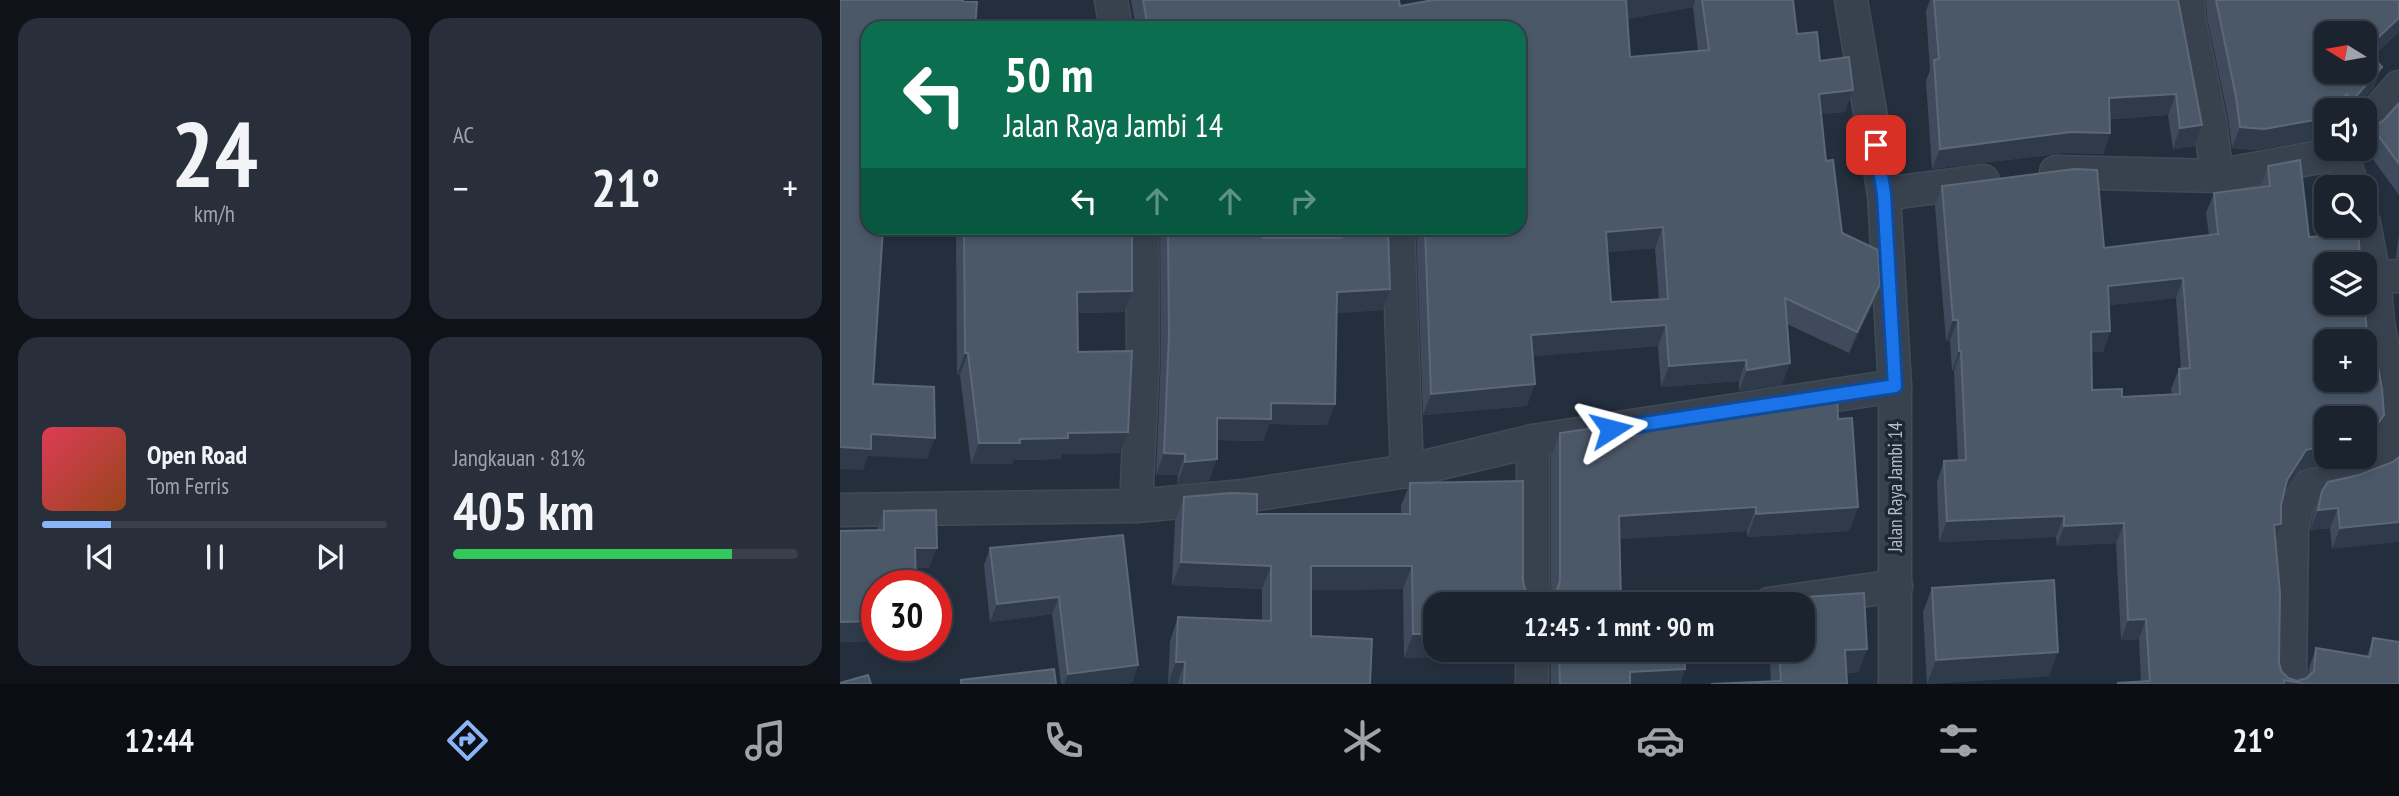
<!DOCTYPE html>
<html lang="id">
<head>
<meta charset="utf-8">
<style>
  body { margin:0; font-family:"PT Sans Narrow",sans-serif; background:#282f3a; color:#f1f3f6; height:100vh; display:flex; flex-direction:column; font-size:26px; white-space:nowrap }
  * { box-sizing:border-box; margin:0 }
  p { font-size:23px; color:#a0a4aa }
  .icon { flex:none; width:38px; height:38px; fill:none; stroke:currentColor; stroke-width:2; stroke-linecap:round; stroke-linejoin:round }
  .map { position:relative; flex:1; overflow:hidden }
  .drawer { display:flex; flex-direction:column; gap:18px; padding:18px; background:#0f1319; width:840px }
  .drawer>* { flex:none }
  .hud { position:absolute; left:21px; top:21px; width:665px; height:214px; border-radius:21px; box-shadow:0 4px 10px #0003,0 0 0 2px #39404a; background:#0b6e4f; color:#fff; overflow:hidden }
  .needle { width:46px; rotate:281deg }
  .tools { position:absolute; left:1474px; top:21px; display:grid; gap:14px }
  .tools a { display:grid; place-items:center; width:63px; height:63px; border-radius:14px; background:#1b232e; box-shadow:0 4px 10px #0003,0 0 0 2px #39404a; font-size:35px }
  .speed { position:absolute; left:21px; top:570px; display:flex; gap:14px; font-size:35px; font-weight:700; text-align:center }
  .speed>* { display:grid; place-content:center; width:91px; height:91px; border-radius:50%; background:#1b232e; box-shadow:0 4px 10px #0003,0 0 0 2px #39404a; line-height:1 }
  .speed .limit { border:10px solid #d22; background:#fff; color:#111 }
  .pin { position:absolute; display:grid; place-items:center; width:60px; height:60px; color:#fff; margin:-30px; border-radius:14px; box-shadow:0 4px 10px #0006 }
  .me { position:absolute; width:77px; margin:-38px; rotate:81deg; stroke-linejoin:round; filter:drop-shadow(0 0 5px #0008) }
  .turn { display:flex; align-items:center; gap:24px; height:147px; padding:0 28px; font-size:32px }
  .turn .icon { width:91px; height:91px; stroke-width:2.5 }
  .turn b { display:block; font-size:49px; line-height:60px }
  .lanes { display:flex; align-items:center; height:66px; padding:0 28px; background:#0003; justify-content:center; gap:35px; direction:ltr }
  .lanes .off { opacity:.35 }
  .big { font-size:52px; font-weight:800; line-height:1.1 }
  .drawer .tile { flex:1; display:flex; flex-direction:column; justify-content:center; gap:10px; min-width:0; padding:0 24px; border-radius:21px; background:#282f3a }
  .drawer .dial { align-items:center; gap:0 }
  .dial b { font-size:91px; line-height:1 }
  .song { display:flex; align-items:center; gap:21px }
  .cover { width:84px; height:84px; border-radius:10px; background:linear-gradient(135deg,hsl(350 70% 55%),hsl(20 70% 35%)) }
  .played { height:7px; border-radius:4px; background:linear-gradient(90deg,#8ab4f8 20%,#39404a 20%) }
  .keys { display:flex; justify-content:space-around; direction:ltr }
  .heat { display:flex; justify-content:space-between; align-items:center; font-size:38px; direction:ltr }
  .charge { height:10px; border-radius:5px; background:linear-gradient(90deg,#34c759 81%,#39404a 0) }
  .drawer .tiles { flex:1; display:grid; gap:18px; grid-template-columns:repeat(2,1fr) }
  .trip { position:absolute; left:583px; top:592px; width:392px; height:70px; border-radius:21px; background:#1b232e; box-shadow:0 4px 10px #0003,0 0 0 2px #39404a; font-weight:800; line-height:70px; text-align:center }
  .menu { display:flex; height:112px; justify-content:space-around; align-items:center; background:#0b0e12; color:#a0a4aa }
  .menu .icon { width:49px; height:49px }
  .menu .on { color:#8ab4f8 }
  .menu b { font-size:32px; color:#f1f3f6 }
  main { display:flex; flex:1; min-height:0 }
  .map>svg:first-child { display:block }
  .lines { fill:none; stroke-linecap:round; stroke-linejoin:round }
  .street-casing { stroke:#414a57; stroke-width:35 }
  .street { stroke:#38414e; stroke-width:32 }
  .wall { fill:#3f4b5c; fill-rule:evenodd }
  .shaded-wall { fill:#2f3b4b }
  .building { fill:#4b5868; stroke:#5c6777; stroke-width:2; fill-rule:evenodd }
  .route-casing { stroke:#114b97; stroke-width:18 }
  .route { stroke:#1a73e8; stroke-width:12 }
  .labels { text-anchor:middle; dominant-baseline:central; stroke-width:7; stroke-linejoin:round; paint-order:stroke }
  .street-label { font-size:19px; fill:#b4bcc9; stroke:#1d2633 }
</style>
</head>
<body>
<main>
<section class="drawer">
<div class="tiles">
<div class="tile dial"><b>24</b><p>km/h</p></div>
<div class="tile"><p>AC</p>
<div class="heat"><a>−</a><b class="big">21°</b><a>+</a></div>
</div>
<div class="tile">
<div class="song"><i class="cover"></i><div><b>Open Road</b><p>Tom Ferris</p></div></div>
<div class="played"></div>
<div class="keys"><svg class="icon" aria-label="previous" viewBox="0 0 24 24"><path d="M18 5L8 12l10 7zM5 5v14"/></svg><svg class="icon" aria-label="pause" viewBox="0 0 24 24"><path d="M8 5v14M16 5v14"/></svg><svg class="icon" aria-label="next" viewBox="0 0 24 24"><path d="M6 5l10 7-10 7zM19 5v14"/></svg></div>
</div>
<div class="tile"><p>Jangkauan · 81%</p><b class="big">405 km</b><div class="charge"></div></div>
</div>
</section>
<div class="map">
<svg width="1559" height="684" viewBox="0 0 1559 684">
  <rect width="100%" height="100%" fill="#242f3e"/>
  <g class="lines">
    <g class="street-casing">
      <g id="street">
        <path d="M271 0 276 28"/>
        <path d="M1011 0 1044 194 1055 386V684"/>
        <path d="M1348 0 1349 19 1370 121 1377 176"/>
        <path d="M1524 127 1559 87"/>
        <path d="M1501 153 1513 187"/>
        <path d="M1216 172 1377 176 1501 153 1505 149"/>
        <path d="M1044 194 1143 181"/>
        <path d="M1524 223 1534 277 1559 276"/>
        <path d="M558 228 567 471"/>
        <path d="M296 506 303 357 302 228"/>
        <path d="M0 510 296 506 404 496 567 471 693 441 1055 386"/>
        <path d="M693 604V441"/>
        <path d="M929 604 1056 586"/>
        <path d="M1450 683 1452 529 1457 505 1469 486 1505 478 1539 465 1555 441 1553 407 1538 322 1534 277"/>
        <path d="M692 684V649"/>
      </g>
    </g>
    <use href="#street" class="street"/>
  </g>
  <g class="wall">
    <path d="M291 0H559L560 6 593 0H953L957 34 980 61 1005 112 982 114 986 161 1002 233 1040 284 1032 305 1009 353 947 324 942 385 899 391V381L821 387 818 346 693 356 687 406 583 415 576 228H679V28H296ZM853 7 858 51 790 57 787 19ZM815 248 819 299 771 302 767 252Z"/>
    <path d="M1090 0H1338L1355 146 1333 149 1328 115 1270 119V133L1263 154 1224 153 1092 169 1086 81 1090 70 1086 11Z"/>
    <path d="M1366 0H1559V32L1533 56 1534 87 1514 110H1486V127L1472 140 1416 150 1392 148 1388 117 1367 17Z"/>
    <path d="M1559 103V195L1524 147V141L1530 124H1538L1545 119Z"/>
    <path d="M1428 166 1469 237 1536 436 1527 450 1486 457H1509L1500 460 1459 471 1444 494 1441 505V524L1435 539 1439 662 1441 671 1448 678 1457 681 1468 677 1469 668 1476 648 1527 656 1533 638 1559 684H1277L1301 682 1299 639 1281 640 1276 543 1217 546 1216 537 1099 542 1097 481 1104 461 1118 460 1114 371H1112L1110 340 1106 341 1095 206 1102 186 1264 248 1369 235 1366 213 1374 193 1420 187ZM1336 298 1341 369H1339L1331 389 1332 394 1282 397 1252 390 1251 352H1263L1270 331 1269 305Z"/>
    <path d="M116 228H292L284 312 237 313 238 352 280 453 222 454 220 459 173 460 172 464H131L120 375H117Z"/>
    <path d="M320 228H422L423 238H498L497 228H548L550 289 543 310 497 313 487 425 429 424 423 441 377 440 369 481 337 484 338 475H316L321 357Z"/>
    <path d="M1559 233V258H1556Z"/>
    <path d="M910 405 998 419 1018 507 1009 531 907 537V531L779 539 781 604H595V649H676L674 656 564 658 563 589 471 590V636L530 684H328L330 641 338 617 422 620V589L332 585 335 521 344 497 417 514H561V506L570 483 683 581 685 589 692 596 702 599 711 596V457L720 433 906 416Z"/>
    <path d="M1553 462 1492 549 1490 528 1470 530 1474 512 1482 491 1519 475Z"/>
    <path d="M44 511 89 568H75L37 586 33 641 0 642V531L37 530Z"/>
    <path d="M283 535 298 665 292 683 283 684H221L212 614 150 622 144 565 150 548Z"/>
    <path d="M1092 588 1209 676 1087 684 1083 612Z"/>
    <path d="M1024 593 1027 649 1018 672 1006 673 1007 684H871L931 681 929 649H962V604H934L936 599Z"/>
    <path d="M710 649H844L845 669 840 684H711Z"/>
  </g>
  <g class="shaded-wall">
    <path d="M786 0H855L853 7 778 21Z"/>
    <path d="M1559 18V32L1524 64 1526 49Z"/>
    <path d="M1542 67 1534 87 1514 110H1509L1512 101Z"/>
    <path d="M1013 90 1005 112 972 115 979 94Z"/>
    <path d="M1336 94 1328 115 1261 119 1269 98Z"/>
    <path d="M1507 94 1501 110H1489Z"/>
    <path d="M1486 113V127L1472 140 1416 150 1392 148 1400 127Z"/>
    <path d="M1362 125 1355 146 1333 149 1340 128Z"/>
    <path d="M1231 132 1270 133 1263 154 1224 153 1092 169 1100 149Z"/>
    <path d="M823 227 815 248 758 253 766 232Z"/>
    <path d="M1343 278 1336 298 1261 306 1268 286Z"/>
    <path d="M1040 284 1032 305 1009 353 1017 332Z"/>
    <path d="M550 289 543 310 489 314 497 292Z"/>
    <path d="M292 291 284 312 229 313 237 292Z"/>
    <path d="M1113 320H1118L1110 340 1106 341Z"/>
    <path d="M826 325 818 346 683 357 691 335Z"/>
    <path d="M1270 331 1263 352 1243 353 1251 332Z"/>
    <path d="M1119 351H1121L1114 371H1112Z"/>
    <path d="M125 353H128L120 375H117Z"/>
    <path d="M906 360 899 381 821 387 829 366Z"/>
    <path d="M950 363 942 385 899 391 907 370Z"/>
    <path d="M695 384 687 406 583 415 591 394Z"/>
    <path d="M431 403 495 404 487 425 429 424 423 441 370 440 377 418Z"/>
    <path d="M1544 415 1536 436 1527 450 1524 451V433Z"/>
    <path d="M288 432 280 453 222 454 220 459 173 460 172 464H131L139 443 228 433Z"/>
    <path d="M31 434 95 438 87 459 28 456 23 470 0 469V447Z"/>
    <path d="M1486 445V457H1509L1500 460 1459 471 1439 501 1447 480 1466 450Z"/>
    <path d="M324 453 345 454 338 475H316Z"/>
    <path d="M377 459 369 481 337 484 345 462Z"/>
    <path d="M916 507 907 531 770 540 779 516Z"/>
    <path d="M1018 507 1009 531 907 537 916 514Z"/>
    <path d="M1498 508 1490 528 1470 530 1478 510Z"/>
    <path d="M1224 516 1216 537 1099 542 1107 521Z"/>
    <path d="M1559 522V542L1492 549 1500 528Z"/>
    <path d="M1284 523 1276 543 1217 546 1224 526Z"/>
    <path d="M1441 524 1433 545 1434 525Z"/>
    <path d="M75 548H97L89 568 68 569Z"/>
    <path d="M341 562 431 566 422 589 332 585Z"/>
    <path d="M471 566H572L563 589 463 590Z"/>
    <path d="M219 597 212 614 150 622 157 604Z"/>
    <path d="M1306 619 1299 639 1281 640 1288 620Z"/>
    <path d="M37 621V630L33 641 0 642V622Z"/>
    <path d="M573 634H595V649H676L674 656 564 658Z"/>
    <path d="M1027 649 1018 672 996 673 1005 650Z"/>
    <path d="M1218 652 1209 676 1087 684 1096 660Z"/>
    <path d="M336 662H345L337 684H328Z"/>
    <path d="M298 665 292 683 283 684H224L228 674Z"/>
    <path d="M845 669 840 684H786L790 672Z"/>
  </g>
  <g class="building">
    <path d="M0 0H123V1L137 2 135 28H28V228H43L33 384 94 387 95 438 31 434V449L0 447Z"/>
    <path d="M303 0H559L560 6 593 0H786L790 57 869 50 862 0H953L957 34 977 32 980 61 1009 57 1013 90 979 94 986 161 993 160 1002 233 1038 250 1040 284 1017 332 945 298 950 363 907 370 906 360 829 366 826 325 691 335 695 384 591 394 585 228H679V28H308ZM823 227 828 299 771 302 766 232Z"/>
    <path d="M1094 0H1338L1362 125 1340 128 1336 94 1269 98 1270 133 1231 132 1100 149 1094 60 1099 59Z"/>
    <path d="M1376 0H1559V18L1526 49 1542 67 1512 101 1507 94 1489 110H1486V113L1480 119 1424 129 1400 127 1396 97ZM1486 33H1524V72H1486Z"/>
    <path d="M1559 103V164L1530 124H1538L1545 119Z"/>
    <path d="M1460 160 1469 237 1518 233 1521 264H1486V303H1524V300L1528 345 1534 344 1542 389 1544 415 1534 429 1524 433V418H1486V445L1466 450 1447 480 1441 505V524L1434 525 1440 593 1439 662 1441 671 1448 678 1457 681 1467 678 1474 671 1476 648 1530 657 1533 638 1559 642V684H1466L1444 680V684H1278V683L1310 681 1306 619 1288 620 1284 523 1224 526V516L1107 521 1104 461 1126 460 1121 351H1119L1118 320H1113L1102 186 1234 169 1257 170 1264 248 1378 234 1374 193 1430 186 1428 166ZM1343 278 1350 368 1339 369 1340 394 1282 397V389L1252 390 1251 332 1270 331 1268 286ZM1486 341H1524V380H1486Z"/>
    <path d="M124 228H292V291L237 292 238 352 292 351 288 432 228 433V438L180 439V443H139L128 353H125Z"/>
    <path d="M328 228H422L423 238H502V228H548L550 289 497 292 495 404 431 403V419L377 418V459L345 462V454L324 453 329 336Z"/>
    <path d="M997 391 998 419 1012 418 1018 507 916 514V507L779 516 781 604H595V634H573L572 566H471V636L532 639 530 684H344L345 662H336L338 617 431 621V566L341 562 344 497 391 493 417 494V514H570V483L683 481V581L685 589 692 596 702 599 710 597 717 590 720 581V433L787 423 910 416V405Z"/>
    <path d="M1559 457V522L1500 528 1498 508 1478 510 1482 491 1488 482 1519 475 1553 462Z"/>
    <path d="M96 510 97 548H75L76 586H37V621L0 622V531L44 530V511Z"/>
    <path d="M283 535 298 665 228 674 219 597 157 604 150 548Z"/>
    <path d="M1214 580 1218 652 1096 660 1092 588Z"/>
    <path d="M1024 593 1027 649 1005 650 1007 684H871L941 681 939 649H962V604H937L936 599Z"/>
    <path d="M719 649H844L845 669 790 672V684H720Z"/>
    <path d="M214 669 216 684H121V680Z"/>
    <path d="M28 675 31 684H0V683Z"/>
  </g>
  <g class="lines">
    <g class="route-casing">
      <path id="route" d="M771 429 1055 386 1044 194 1036 145"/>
    </g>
    <use href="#route" class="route"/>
  </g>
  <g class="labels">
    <g class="street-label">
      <text transform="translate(1055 487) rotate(-90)">Jalan Raya Jambi 14</text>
    </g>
  </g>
</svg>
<div class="tools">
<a><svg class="needle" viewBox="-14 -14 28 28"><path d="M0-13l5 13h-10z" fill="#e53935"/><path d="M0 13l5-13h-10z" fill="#a0a4aa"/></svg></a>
<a><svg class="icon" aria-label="sound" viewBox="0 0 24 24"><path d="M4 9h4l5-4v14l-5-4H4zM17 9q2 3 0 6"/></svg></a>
<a><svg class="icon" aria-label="search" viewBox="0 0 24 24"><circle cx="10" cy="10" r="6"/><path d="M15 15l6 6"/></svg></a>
<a><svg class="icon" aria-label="layers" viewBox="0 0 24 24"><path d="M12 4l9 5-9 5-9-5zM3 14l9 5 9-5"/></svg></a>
<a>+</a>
<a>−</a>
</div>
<div class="speed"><div class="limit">30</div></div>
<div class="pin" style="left:1036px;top:145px;background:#d93025"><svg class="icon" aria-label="arrive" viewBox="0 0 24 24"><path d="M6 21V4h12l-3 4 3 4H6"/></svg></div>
<svg class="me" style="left:771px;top:429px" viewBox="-20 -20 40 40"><path d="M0-17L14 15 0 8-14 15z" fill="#1a73e8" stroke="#fff" stroke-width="4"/></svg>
<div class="trip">12:45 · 1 mnt · 90 m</div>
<div class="hud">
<div class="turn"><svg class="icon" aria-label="left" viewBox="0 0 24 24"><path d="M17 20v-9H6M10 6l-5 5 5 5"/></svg><div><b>50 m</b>Jalan Raya Jambi 14</div></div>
<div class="lanes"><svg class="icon" aria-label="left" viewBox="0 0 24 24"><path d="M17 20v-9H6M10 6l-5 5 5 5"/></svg><svg class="icon off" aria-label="ahead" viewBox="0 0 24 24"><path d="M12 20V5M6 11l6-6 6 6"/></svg><svg class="icon off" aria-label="ahead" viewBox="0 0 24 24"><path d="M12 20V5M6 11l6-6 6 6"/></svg><svg class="icon off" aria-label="right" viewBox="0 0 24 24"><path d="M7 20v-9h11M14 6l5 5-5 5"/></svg></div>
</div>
</div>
</main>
<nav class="menu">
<b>12:44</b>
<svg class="icon on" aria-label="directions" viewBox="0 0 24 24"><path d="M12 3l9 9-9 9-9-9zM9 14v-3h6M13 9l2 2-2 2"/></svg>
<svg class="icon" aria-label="music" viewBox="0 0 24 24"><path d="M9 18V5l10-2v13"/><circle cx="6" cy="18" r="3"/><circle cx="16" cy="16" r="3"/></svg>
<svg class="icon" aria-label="phone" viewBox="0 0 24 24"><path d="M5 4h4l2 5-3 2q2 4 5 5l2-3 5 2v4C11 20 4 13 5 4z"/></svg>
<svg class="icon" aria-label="climate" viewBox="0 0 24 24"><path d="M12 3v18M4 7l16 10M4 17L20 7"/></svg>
<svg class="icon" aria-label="car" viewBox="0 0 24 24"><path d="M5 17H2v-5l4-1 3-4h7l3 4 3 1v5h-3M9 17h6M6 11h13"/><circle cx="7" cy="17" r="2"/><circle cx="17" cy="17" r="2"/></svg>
<svg class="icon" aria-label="filters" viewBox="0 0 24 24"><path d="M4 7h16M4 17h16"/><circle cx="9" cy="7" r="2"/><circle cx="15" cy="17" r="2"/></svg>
<b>21°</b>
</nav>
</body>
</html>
